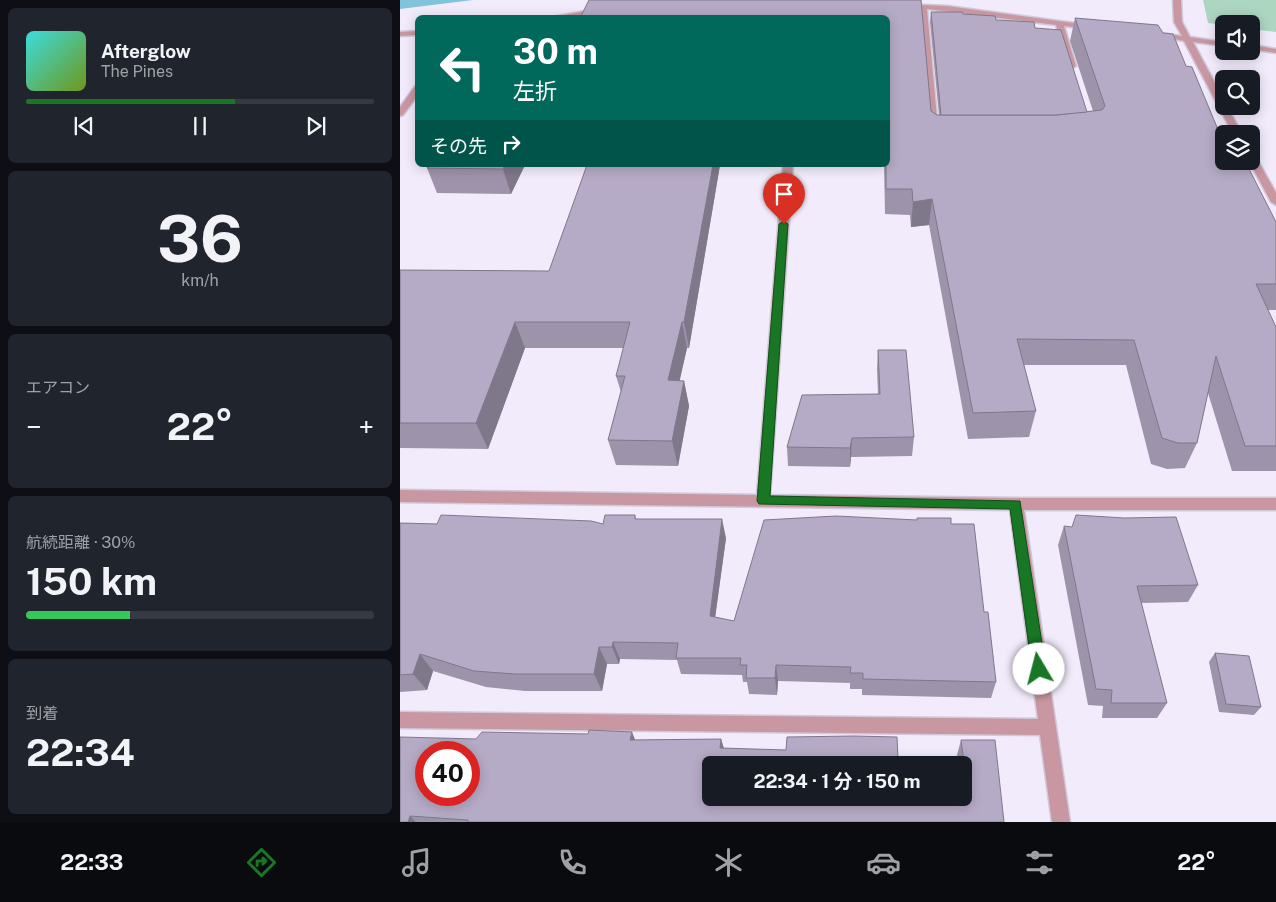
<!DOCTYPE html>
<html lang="ja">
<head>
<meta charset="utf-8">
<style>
  body { margin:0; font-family:"Public Sans","Noto Sans JP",sans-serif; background:#20242c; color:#f1f3f6; height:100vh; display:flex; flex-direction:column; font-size:19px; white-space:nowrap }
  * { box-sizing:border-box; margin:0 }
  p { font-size:16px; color:#9ea1a6 }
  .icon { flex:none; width:28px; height:28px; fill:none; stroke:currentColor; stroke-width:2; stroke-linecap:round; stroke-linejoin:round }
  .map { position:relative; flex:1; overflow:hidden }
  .side { display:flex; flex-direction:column; gap:8px; padding:8px; background:#0d0f14; width:400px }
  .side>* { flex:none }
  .guide { position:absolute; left:15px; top:15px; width:475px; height:152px; border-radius:8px; box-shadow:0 2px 12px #0003; background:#00695c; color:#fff; overflow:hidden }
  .controls { position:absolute; left:815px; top:15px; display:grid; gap:10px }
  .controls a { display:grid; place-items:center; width:45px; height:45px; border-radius:8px; background:#171b24; box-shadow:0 2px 12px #0003; font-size:25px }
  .speed { position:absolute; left:15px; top:741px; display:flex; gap:10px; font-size:25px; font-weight:700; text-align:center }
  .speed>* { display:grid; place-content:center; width:65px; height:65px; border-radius:50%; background:#171b24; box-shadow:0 2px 12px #0003; line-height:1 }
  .speed .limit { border:8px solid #d22; background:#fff; color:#111 }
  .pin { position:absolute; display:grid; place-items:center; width:42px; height:42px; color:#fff; margin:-51px -21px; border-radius:50% 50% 50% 0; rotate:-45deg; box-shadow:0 0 5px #0007 }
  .pin .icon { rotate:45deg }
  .me { position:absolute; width:55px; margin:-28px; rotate:352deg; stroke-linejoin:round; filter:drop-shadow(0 0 4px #0008) }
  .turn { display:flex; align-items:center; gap:18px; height:105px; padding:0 15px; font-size:22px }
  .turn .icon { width:65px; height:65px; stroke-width:2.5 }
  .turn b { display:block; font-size:35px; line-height:42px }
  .then { display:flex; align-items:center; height:48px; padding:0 15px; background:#0003; gap:10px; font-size:19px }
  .big { font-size:38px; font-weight:700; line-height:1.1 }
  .side .tile { flex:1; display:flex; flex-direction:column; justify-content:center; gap:8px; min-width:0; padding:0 18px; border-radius:8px; background:#20242c }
  .side .dial { align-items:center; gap:0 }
  .dial b { font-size:65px; line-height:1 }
  .song { display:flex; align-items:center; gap:15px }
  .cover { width:60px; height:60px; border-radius:8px; background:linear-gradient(135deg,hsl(180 70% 55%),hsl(80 70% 35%)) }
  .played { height:5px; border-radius:2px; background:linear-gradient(90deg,#197625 60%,#363941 60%) }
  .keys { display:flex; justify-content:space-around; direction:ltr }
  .heat { display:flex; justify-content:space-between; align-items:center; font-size:28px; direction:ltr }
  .charge { height:8px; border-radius:4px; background:linear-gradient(90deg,#34c759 30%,#363941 0) }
  .trip { position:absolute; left:302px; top:756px; width:270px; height:50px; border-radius:8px; background:#171b24; box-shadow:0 2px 12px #0003; font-weight:700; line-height:50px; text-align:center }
  .dock { display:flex; height:80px; justify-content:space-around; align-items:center; background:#090b0e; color:#9ea1a6 }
  .dock .icon { width:35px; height:35px }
  .dock .active { color:#197625 }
  .dock b { font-size:22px; color:#f1f3f6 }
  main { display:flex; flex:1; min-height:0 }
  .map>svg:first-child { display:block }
  .green { fill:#add6c1 }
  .water { fill:#81c3d9 }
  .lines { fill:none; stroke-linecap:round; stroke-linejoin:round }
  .minor-casing { stroke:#d0c9d9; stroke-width:3 }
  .minor { fill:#c897a1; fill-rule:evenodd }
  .wall { fill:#9d93aa }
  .shaded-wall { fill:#7f788b }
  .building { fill:#b6abc6; stroke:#7f788b; fill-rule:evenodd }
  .route { fill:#197625; stroke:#104d18 }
</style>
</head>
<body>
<main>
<section class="side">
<div class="tile">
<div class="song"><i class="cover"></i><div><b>Afterglow</b><p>The Pines</p></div></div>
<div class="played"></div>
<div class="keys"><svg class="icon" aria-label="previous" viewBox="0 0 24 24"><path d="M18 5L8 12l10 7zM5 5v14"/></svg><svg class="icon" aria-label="pause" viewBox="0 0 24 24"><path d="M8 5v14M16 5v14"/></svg><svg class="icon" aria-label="next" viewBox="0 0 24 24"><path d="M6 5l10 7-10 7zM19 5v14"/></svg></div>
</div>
<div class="tile dial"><b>36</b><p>km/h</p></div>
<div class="tile"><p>エアコン</p>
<div class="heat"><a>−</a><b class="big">22°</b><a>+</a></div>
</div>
<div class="tile"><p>航続距離 · 30%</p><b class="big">150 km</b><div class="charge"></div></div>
<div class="tile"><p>到着</p><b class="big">22:34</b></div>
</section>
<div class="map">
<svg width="876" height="822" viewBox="0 0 876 822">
  <rect width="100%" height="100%" fill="#f2ebfc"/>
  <path class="green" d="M803 0H876V32L851 29V24L824 25 808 23Z"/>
  <path class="water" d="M0 0H73L0 9Z"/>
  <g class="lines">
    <g class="minor-casing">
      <g id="minor">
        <path d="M773 0H781L782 22 790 37 824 42V46L793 42 824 100V106H827L842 134H833L784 41 755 35 759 33 782 36 774 22Z"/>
        <path d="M502 4 547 6 689 25 693 27 689 29 664 26 676 66 672 68 668 66 656 25 527 9 538 129 534 132 530 129 520 9 502 8Z"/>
        <path d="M198 9H201V13L168 18H146Z"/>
        <path d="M18 31V35L0 36V32Z"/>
        <path d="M851 45 876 49V53L851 49Z"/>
        <path d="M15 86H18V95L3 115 0 116V107Z"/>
        <path d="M851 154 856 157 876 193V205L871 202 849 161H851Z"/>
        <path d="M383 165H393L370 495 616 498H876V510H624L670 822H652L640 735 0 728V712L638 719 610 510 0 502V490L357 495Z"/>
      </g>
    </g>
    <use href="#minor" class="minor"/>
  </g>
  <g class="wall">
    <path d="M521 0 531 111 537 115H539L530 22 531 12 563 14 635 28 687 112 693 111 670 41 675 18 824 161 876 222V310H868L876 328V471H832L808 393 797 443 785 468 767 469 751 464 726 365H624L636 411 629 437 568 439 529 225 511 227 510 215 485 214 484 165H488Z"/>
    <path d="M125 165 111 194 37 193 27 168Z"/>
    <path d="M320 165 289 348H287L279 381H284L289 406 278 466 216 465 208 440 221 392 216 376 224 348H125L88 449 0 448V270L149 271Z"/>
    <path d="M478 350 514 437 512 456 451 457 450 467 388 466 387 447 478 394 477 369Z"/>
    <path d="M235 515 236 519 326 538 315 617 334 621 551 524 584 612 596 682 591 698 462 695V689H450V683L378 681 377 695 349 694 347 682H343L342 675 281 674 277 660 220 659 219 664H207L202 691H125L86 687 33 671 27 690 0 692V523L37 524H203Z"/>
    <path d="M664 526 798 585 788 602 741 603 767 703 757 718H702L703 706 688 705 658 545Z"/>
    <path d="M815 653 861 707 854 715 819 712 809 662Z"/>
    <path d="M76 739 235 740 321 739 324 748 558 762 557 755 561 740 604 822H0Z"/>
  </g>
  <g class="shaded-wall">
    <path d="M105 165H125L111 194 103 169Z"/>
    <path d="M313 165H320L289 348 284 322Z"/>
    <path d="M532 199 529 225 511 227 513 202Z"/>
    <path d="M115 322 125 348 88 449 76 423Z"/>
    <path d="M282 322 287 348 274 406 268 380Z"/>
    <path d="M284 381 289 406 278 466 272 441Z"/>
    <path d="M452 438 451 457 450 467V448Z"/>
    <path d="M322 519 326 538 313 633 310 616Z"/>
    <path d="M213 642 220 659 219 664 212 647Z"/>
    <path d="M199 647 207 664 202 691 194 674Z"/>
    <path d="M20 654 33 671 27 690 13 674Z"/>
    <path d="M376 665 378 681 377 695 375 678Z"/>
    <path d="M232 732 238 747 230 740Z"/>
    <path d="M321 739 325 754 320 748Z"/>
    <path d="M10 816 16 822H8Z"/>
  </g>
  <g class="building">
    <path d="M189 0H521L531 111 537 115H656L702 110 705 106 675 18 758 25 763 33 773 34 786 66 792 67 824 144V161H845L876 222V284H856L876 327V446H845L816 356 797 443H778L762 438 734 340 617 339 636 411 573 413 532 199 513 202 512 189H486V165H488V18H180Z"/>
    <path d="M531 12H562L563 14 595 16 596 20 634 22 635 28 661 30 687 112 656 115H541Z"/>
    <path d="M29 165H105L103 169 27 168Z"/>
    <path d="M187 165H313L284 322H282L268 380 284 381 272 441 208 440 225 376H216L230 322H115L76 423H0V270L149 271Z"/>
    <path d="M478 350H506L514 437 452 438 450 448 387 447 402 395 480 394Z"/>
    <path d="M41 515 191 521 203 524 205 515H235V519H322L310 616 334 621 364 520 436 516 517 520V518H551V524H574L584 612H588L596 682 463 679V673H450L451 667 376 665 375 678H346L347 665H340L341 658H276L278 643 213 642 212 647H199L194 674H115L74 671 20 654 13 674 0 675V523L37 524Z"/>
    <path d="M676 515 724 518 776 517 798 585 737 586 767 703H711L712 690 696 689 664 526 672 527Z"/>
    <path d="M815 653 849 656 861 707 826 704Z"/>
    <path d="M189 730 232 732 230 740 321 739 320 748 386 750 387 737 454 736 497 737 498 758 564 762 561 740H595L604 822H68V820L10 816 8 822H0V737L76 739 82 732 188 734ZM26 752H69V795H26ZM311 765H564V798H311Z"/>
  </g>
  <path class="route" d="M384 221 388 224 370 496 620 501 646 669 644 674 639 676 634 674 632 669 610 509 359 504 357 501 379 224Z"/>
</svg>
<div class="controls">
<a><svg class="icon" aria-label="sound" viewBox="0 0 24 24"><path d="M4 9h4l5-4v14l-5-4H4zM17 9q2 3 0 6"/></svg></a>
<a><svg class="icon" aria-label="search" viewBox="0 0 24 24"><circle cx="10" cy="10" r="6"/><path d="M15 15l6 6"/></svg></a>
<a><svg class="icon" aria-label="layers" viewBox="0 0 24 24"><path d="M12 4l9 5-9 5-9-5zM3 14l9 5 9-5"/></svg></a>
</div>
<div class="speed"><div class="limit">40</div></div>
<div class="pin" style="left:384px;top:224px;background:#d93025"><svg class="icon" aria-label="arrive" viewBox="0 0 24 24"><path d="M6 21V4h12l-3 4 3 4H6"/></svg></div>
<svg class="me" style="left:639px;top:669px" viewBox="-20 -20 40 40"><circle r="19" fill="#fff"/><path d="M0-13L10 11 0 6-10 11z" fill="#197625"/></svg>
<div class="trip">22:34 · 1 分 · 150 m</div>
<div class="guide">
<div class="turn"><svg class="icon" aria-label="left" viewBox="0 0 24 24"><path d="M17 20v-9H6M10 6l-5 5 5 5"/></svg><div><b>30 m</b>左折</div></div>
<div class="then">その先<svg class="icon" aria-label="right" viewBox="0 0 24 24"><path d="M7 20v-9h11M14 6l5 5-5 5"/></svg></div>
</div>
</div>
</main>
<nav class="dock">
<b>22:33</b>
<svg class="icon active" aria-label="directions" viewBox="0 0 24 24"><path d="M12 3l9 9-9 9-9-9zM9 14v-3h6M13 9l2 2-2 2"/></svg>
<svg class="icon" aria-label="music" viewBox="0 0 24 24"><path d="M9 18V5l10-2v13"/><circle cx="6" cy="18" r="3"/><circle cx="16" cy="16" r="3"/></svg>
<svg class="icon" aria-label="phone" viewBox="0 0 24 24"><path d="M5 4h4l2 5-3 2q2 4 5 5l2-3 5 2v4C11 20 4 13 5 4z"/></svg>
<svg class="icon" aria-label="climate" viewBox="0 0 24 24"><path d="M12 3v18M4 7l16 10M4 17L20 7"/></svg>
<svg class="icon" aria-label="car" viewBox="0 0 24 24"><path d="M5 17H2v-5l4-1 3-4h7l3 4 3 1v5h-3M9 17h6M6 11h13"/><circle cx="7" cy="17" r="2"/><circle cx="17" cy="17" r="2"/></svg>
<svg class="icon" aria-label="filters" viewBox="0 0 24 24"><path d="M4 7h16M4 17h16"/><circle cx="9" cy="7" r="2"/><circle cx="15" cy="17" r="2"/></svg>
<b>22°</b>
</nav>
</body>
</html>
